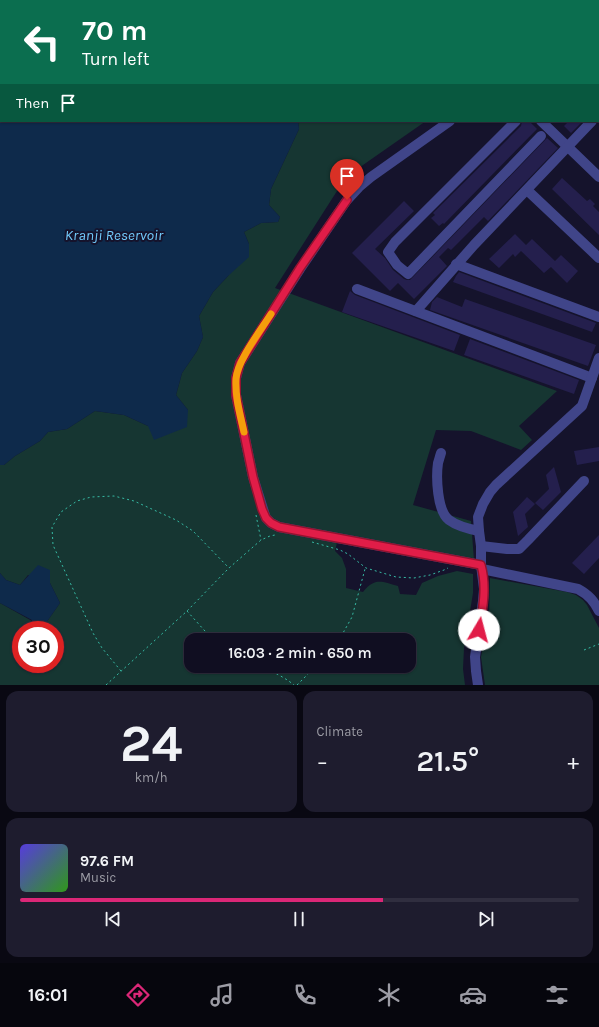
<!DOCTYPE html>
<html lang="en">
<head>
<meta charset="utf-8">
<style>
  body { margin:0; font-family:Karla,sans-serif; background:#1e1c2e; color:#f1f3f6; height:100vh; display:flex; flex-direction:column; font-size:15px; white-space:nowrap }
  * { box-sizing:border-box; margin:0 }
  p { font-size:13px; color:#9c9ca5 }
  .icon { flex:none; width:22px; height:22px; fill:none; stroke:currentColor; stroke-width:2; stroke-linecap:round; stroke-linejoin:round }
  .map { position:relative; height:685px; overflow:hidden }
  .sheet { display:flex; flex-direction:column; gap:6px; padding:6px; background:#090812; flex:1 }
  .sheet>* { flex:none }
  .guide { position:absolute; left:0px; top:0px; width:599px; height:122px; box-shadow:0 1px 3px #0004,0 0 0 1px #302e3f; background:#0b6e4f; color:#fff; overflow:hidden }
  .speed { position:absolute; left:12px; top:621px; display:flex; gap:8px; font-size:20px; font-weight:700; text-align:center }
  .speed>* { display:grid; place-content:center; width:52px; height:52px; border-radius:50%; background:#100e21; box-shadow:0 1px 3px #0004,0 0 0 1px #302e3f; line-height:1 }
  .speed .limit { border:6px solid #d22; background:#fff; color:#111 }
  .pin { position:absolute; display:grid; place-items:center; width:34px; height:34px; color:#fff; margin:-41px -17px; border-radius:50% 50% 50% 0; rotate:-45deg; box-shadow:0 0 4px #0007 }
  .pin .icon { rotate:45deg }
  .me { position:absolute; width:44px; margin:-22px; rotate:8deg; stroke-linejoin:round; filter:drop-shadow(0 0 3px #0008) }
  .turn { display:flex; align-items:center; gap:14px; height:84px; padding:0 16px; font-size:18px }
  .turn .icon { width:52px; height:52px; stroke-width:2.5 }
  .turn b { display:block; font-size:28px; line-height:34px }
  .then { display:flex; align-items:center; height:38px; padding:0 16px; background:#0003; gap:8px; font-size:15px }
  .big { font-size:30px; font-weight:600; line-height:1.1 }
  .sheet .widget { flex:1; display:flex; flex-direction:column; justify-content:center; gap:6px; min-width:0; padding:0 14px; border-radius:12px; background:#1e1c2e }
  .sheet .dial { align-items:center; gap:0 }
  .dial b { font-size:52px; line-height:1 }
  .song { display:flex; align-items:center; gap:12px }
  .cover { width:48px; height:48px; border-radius:6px; background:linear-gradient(135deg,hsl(250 70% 55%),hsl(110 70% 35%)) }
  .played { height:4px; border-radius:2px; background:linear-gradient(90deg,#db2777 65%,#302e3f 65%) }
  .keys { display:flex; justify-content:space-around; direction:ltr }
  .heat { display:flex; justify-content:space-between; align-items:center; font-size:22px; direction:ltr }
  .sheet .tiles { flex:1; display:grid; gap:6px; grid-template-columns:1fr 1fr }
  .widget:last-child { grid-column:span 2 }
  .trip { position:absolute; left:184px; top:633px; width:232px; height:40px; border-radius:12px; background:#100e21; box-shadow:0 1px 3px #0004,0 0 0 1px #302e3f; font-weight:600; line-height:40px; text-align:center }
  .dock { display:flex; height:64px; justify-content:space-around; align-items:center; background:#06060d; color:#9c9ca5 }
  .dock .icon { width:28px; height:28px }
  .dock .selected { color:#db2777 }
  .dock b { font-size:18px; color:#f1f3f6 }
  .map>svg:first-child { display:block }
  .green { fill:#163632; fill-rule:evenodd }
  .water { fill:#0e2a4b }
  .building { fill:#241f4d }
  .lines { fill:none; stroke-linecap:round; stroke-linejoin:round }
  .path { stroke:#36bba5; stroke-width:1; stroke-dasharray:2 3; stroke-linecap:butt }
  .minor { stroke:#404589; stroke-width:10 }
  .route-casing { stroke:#92132f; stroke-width:10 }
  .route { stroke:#e11d48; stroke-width:7 }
  .slow { stroke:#f59e0b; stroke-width:7 }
  .labels { text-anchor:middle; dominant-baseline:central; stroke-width:4; stroke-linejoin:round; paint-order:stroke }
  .water-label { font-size:15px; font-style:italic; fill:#71c9fa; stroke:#15132c }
</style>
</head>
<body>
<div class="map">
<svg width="599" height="685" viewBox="0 0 599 685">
  <rect width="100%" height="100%" fill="#15132c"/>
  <g class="green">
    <path d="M339 0H589L588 1H339Z"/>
    <path d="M298 121H426L363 165 348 178 337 191 275 288 557 391 519 426 532 440 521 450 471 431 436 430 413 505 471 521 474 560 339 534 335 551 342 558 346 569V588L363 592C375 577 382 582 398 586L400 594 416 595 422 583 438 576 457 571 473 574V593L464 648 463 669 465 685H0V603L32 621 31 630H21V664H55V630H41L60 603 50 583 28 575 20 585 6 580 0 573V465H4L15 456 40 441 48 432 67 429 95 411 124 415 148 426 188 410 176 395 182 373 197 351 203 337 199 316 213 292 228 276 249 244 244 232 261 223 278 222 280 217 269 205 271 189 299 129ZM191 640H409V666H191Z"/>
    <path d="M490 578 567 592 576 595 583 600 587 605 599 628V685H485L481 657 489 618Z"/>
  </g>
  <g class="water">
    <path d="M0 0 4 1H1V121H298L299 129 271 189 269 205 280 217 278 222 261 223 244 232 249 244V257L228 276 213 292 199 316 203 337 197 351 182 373 176 395 188 410 187 427 154 440 148 426 124 415 95 411 67 429 48 432 40 441 15 456 4 465H0Z"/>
    <path d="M21 0H339V1H19Z"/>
    <path d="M38 565 50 570V583L60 603 41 630H31L32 620 0 603V573L6 580 20 585Z"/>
  </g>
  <g class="building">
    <path d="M522 121H529L537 129 444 224 443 223 439 226 431 218 435 215 433 213 521 126Z"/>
    <path d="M569 121H583L571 133 564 126Z"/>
    <path d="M547 138 558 148 488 221 484 217 451 250 448 248 439 257 447 266 414 299 398 283 390 291 352 253 404 201 414 211 375 249 385 258 393 270 404 279 407 280H410Z"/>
    <path d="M562 178 587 201 590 199 595 204 593 206 599 212V235L552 189Z"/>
    <path d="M515 234 526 245 532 239 555 261 561 255 578 271 567 283 551 267 544 273 521 251 515 257 513 254 499 268 489 259Z"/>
    <path d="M459 272 596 323 592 332 453 282 456 276Z"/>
    <path d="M350 291 355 295 460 335 454 351 342 312Z"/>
    <path d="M437 297 462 307 465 299 596 345 588 366 430 310 432 302Z"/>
    <path d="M470 339 579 380 574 394 464 355Z"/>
    <path d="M599 447V461L577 465 574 451Z"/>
    <path d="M554 467 561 492 543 510 535 503 549 489 546 475Z"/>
    <path d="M527 497 535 504 525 514 528 527 518 536 513 512Z"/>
    <path d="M599 535V558L584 574 572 563Z"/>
  </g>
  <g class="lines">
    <g class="path">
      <path d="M404 0 405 1"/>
      <path d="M598 7 599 6"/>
      <path d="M256 515 261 540"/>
      <path d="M312 542 340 550 348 554 366 568 396 577 414 578 430 575 444 570 448 568"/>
      <path d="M187 611 213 640"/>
      <path d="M337 640 343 633 352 617 365 569"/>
      <path d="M584 650 599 644"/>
      <path d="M258 666C271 671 283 676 294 685"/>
      <path d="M121 671 102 648 93 633 53 545 52 527 61 512 77 501 91 497 114 496 134 501 176 520 193 531 229 568"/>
      <path d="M106 685 187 611 229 568 261 540 270 536 275 535"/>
      <path d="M297 685 316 666"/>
    </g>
    <g class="minor">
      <path d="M598 17 599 16"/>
      <path d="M598 67 599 66"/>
      <path d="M598 115 599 114"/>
      <path d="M450 121 371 177 359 187 347 200 300 269 240 363 236 378V395L253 477 263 509 266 518 271 523 279 527 481 565"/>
      <path d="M516 121 395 242 388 252 397 265 408 274 541 136"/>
      <path d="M541 121 599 177"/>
      <path d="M527 190 599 258"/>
      <path d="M456 264 599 317"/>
      <path d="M357 289 592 378"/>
      <path d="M416 311 474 245 592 121"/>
      <path d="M441 453C440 456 439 460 438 463 436 477 437 511 449 520 457 526 469 529 479 531"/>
      <path d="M481 546 507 549H519L528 540 584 481"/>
      <path d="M482 569 578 589C589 595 594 601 599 611"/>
      <path d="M478 685 476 671 475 657 483 601 484 589 481 565V546L479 531 478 517 483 504 490 492 496 485 582 406 599 358"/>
    </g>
  </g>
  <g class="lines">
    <g class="route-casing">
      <path id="route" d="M347 200 300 268 240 363 236 378V395L253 477 262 509 266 518 271 523 279 527 481 565C487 586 483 609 479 630"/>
    </g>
    <use href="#route" class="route"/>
    <path class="slow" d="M244 432C240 414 235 397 236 379 237 361 261 330 271 314"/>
  </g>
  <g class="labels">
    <g class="water-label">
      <text x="114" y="235">Kranji Reservoir</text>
    </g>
  </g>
</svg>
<div class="speed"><div class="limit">30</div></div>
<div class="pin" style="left:347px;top:200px;background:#d93025"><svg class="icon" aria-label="arrive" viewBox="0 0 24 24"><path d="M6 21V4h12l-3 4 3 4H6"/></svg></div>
<svg class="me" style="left:479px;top:630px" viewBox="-20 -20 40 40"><circle r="19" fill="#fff"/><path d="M0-13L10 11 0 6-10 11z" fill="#e11d48"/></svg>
<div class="trip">16:03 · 2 min · 650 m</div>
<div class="guide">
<div class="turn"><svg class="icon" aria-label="left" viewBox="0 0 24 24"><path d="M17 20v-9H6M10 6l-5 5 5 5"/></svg><div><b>70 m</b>Turn left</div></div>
<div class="then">Then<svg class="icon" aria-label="arrive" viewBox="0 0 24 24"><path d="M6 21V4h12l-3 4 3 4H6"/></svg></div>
</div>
</div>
<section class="sheet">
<div class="tiles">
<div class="widget dial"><b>24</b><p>km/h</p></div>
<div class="widget"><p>Climate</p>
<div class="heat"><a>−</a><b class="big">21.5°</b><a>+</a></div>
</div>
<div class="widget">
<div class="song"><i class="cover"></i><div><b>97.6 FM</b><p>Music</p></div></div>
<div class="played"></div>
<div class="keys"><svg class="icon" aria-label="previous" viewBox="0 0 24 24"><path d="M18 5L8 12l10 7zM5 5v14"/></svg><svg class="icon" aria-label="pause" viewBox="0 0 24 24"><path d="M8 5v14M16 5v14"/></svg><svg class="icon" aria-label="next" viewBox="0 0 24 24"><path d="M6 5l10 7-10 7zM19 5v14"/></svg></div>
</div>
</div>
</section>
<nav class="dock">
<b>16:01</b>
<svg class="icon selected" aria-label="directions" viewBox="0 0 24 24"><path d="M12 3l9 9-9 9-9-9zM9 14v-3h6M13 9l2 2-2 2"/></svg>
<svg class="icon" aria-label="music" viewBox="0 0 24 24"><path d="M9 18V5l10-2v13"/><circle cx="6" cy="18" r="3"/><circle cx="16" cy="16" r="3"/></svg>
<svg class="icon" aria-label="phone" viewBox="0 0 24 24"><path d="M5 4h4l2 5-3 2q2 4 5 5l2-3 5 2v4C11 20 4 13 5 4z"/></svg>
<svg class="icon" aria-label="climate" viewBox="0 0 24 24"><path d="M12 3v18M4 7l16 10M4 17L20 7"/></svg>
<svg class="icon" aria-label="car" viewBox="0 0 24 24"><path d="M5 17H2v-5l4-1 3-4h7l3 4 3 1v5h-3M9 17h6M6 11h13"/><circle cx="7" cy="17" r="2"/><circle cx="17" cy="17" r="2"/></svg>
<svg class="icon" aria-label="filters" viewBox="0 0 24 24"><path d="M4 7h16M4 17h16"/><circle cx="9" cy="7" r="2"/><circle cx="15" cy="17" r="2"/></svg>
</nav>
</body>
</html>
